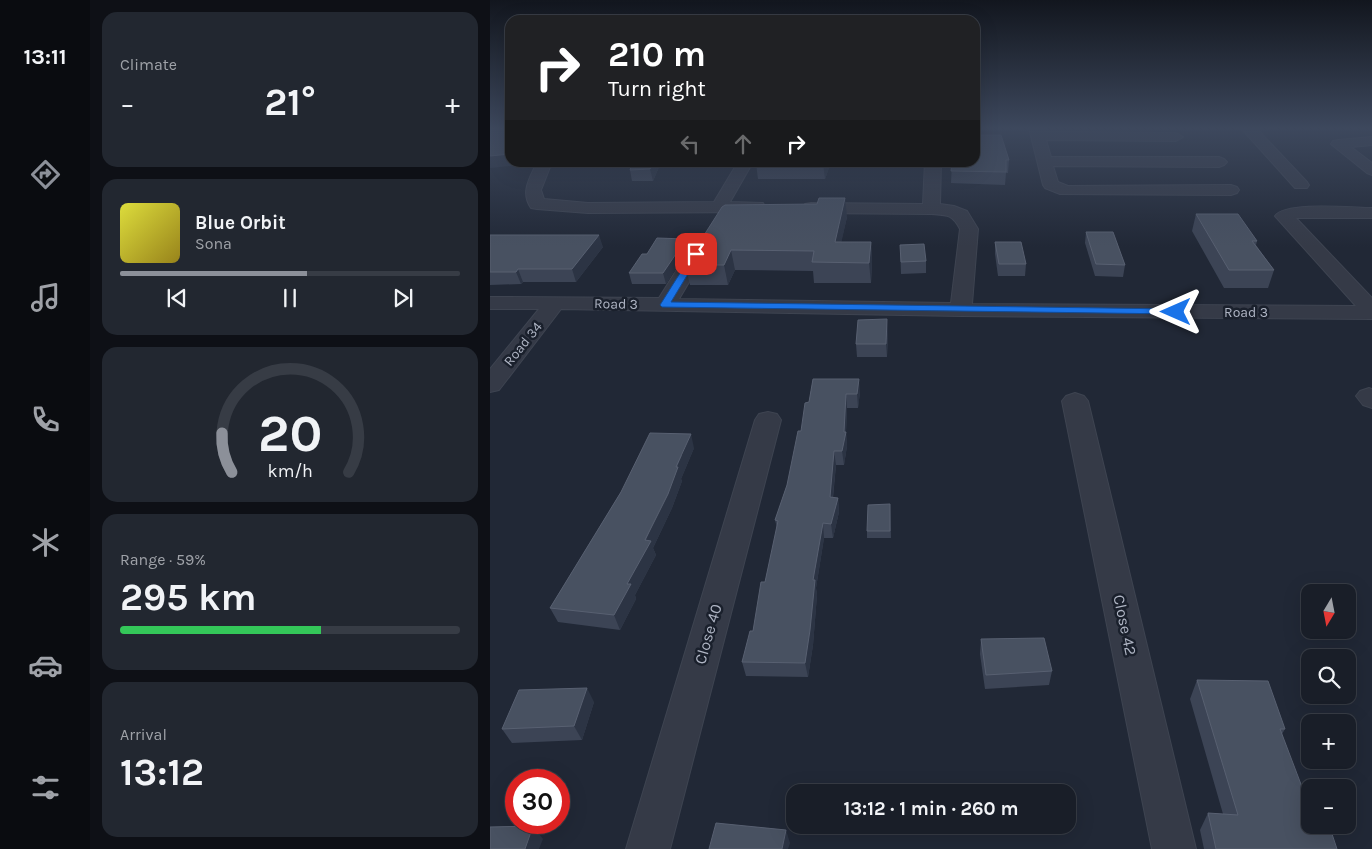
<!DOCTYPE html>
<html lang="en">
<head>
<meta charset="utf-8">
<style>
  body { margin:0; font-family:Karla,sans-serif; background:#222730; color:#f1f3f6; height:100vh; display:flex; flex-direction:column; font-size:19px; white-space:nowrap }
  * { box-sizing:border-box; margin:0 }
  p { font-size:16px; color:#9fa2a8 }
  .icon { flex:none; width:28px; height:28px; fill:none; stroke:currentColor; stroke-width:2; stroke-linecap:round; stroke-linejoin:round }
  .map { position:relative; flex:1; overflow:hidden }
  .drawer { display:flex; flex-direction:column; gap:12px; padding:12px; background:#0e1016; width:400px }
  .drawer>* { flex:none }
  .banner { position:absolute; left:15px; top:15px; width:475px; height:152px; border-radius:15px; box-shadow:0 5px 20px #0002,0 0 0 1px #373c45; background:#202124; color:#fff; overflow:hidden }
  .needle { width:32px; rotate:190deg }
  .fabs { position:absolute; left:811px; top:584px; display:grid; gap:10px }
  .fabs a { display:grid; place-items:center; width:55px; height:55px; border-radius:10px; background:#191e28; box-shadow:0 5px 20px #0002,0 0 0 1px #373c45; font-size:25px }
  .speed { position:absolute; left:15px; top:769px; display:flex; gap:10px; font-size:25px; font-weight:700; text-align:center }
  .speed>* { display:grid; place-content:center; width:65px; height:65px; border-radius:50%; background:#191e28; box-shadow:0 5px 20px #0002,0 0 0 1px #373c45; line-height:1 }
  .speed .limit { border:8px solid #d22; background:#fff; color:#111 }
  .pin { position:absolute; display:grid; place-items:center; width:42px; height:42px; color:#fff; margin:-21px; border-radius:10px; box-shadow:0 2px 8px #0006 }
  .me { position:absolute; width:55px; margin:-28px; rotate:270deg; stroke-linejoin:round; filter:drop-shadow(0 0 4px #0008) }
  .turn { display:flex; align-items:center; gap:18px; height:105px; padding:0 20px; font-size:22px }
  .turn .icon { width:65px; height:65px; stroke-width:2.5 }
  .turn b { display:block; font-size:35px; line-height:42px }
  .lanes { display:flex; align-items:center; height:48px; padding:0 20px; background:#0003; justify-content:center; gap:25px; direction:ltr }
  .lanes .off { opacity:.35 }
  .big { font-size:38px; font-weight:700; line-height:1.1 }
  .drawer .tile { flex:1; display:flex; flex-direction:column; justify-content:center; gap:8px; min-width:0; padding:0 18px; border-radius:15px; background:#222730 }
  .drawer .dial { align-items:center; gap:0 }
  .dial svg { height:130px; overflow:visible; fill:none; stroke:#373c45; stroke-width:7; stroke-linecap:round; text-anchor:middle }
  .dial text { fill:#f1f3f6; stroke:none }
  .song { display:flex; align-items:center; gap:15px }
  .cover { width:60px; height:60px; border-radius:8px; background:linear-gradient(135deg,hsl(60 70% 55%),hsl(50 70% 35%)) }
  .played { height:5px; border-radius:2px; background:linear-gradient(90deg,#8c9099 55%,#373c45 55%) }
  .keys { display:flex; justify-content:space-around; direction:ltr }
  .heat { display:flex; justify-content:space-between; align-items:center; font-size:28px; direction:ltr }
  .charge { height:8px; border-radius:4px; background:linear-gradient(90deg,#34c759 59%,#373c45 0) }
  .trip { position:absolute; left:296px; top:784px; width:290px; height:50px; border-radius:15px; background:#191e28; box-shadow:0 5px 20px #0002,0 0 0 1px #373c45; font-weight:700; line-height:50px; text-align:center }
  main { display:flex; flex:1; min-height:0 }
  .tabs { display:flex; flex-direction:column; width:90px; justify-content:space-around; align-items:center; background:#0a0c10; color:#9fa2a8 }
  .tabs .icon { width:35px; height:35px }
  .tabs .current { color:#8c9099 }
  .tabs b { font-size:22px; color:#f1f3f6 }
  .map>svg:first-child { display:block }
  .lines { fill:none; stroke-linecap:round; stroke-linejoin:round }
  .minor-casing { stroke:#3e4451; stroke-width:2 }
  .minor { fill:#353a47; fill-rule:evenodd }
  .wall { fill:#3c4455 }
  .shaded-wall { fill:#2c3444 }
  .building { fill:#485161; stroke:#586071 }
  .route { fill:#1a73e8; stroke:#114b97 }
  .labels { text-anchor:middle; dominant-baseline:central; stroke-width:5; stroke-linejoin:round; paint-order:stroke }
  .street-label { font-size:14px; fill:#afb5c4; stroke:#1a202c }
  .near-street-label { font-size:16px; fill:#afb5c4; stroke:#1a202c }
</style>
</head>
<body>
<main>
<nav class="tabs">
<b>13:11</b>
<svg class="icon current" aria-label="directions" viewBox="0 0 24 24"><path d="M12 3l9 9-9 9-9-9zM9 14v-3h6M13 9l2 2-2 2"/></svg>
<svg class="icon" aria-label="music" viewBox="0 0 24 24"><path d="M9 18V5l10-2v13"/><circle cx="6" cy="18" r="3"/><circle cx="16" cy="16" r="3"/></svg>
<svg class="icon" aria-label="phone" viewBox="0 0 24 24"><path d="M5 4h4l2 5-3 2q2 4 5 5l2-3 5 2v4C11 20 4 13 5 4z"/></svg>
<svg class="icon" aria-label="climate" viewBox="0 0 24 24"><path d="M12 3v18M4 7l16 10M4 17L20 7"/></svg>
<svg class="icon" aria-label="car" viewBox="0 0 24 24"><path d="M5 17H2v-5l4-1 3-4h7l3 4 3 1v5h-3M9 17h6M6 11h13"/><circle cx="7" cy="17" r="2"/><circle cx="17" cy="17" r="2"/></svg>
<svg class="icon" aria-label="filters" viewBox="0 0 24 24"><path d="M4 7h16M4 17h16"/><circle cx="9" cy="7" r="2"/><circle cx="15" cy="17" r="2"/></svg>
</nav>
<section class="drawer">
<div class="tile"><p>Climate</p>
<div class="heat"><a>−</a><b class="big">21°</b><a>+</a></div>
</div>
<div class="tile">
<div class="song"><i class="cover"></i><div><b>Blue Orbit</b><p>Sona</p></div></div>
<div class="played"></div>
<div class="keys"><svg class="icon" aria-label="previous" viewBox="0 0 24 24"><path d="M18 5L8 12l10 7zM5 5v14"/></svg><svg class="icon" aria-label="pause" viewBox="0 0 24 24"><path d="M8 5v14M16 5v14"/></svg><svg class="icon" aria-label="next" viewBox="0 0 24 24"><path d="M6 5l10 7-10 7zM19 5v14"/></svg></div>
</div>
<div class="tile dial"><svg viewBox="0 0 100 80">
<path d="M14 69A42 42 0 1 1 86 69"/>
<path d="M14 69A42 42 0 0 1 8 45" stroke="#8c9099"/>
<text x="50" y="56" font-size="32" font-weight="700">20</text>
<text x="50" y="72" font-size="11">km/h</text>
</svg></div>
<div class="tile"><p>Range · 59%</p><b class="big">295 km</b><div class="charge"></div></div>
<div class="tile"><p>Arrival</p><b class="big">13:12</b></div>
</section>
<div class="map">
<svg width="882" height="849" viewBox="0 0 882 849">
  <rect width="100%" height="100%" fill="#212836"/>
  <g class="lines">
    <g class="minor-casing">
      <g id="minor">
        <path d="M539 128H553L554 132 686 133 693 137 686 141 556 140 561 157H729L734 159 737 162 734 165 729 167 563 166 568 182 578 186 741 185 747 187 749 190 747 193 741 195 570 194 555 188 553 185Z"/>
        <path d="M751 128H766L817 182 819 185 817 188H805Z"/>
        <path d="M882 137V145L861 147 882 163V175L877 173 841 144 843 141 848 140Z"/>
        <path d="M47 162H62L51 190 54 199 98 203 224 202 248 162H263L240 202 273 203 275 207 273 211 267 212 98 213 47 209 41 208C30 192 40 178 47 162Z"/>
        <path d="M435 162H451L450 204 464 206 477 211 488 229 482 304 866 306 785 216C796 201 863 208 882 208V218H806L882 298V319L471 316 71 309 9 390 0 392V369L49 309H0V297L169 298 208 236 215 234 222 236 224 240 189 299 461 303 470 229C462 214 457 215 441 214L321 213 315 212 312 208 315 204 321 203 433 204Z"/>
        <path d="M879 388 882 389V408L873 405 866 396 870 391Z"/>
        <path d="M585 393 594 396 598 401 706 849H662L572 401 576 396Z"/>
        <path d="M278 412 287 414 291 420 180 849H136L265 420 269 414Z"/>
      </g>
    </g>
    <use href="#minor" class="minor"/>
  </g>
  <g class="wall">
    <path d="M519 160 518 173H516L515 185 461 183 462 162Z"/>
    <path d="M143 162H243L233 163 231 166 169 167 163 181H142L140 170Z"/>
    <path d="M267 162H341L335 179H268L266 163Z"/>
    <path d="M327 204 357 217 351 242H381L382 262 381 283H324L323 271 245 270 238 285H200L195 265Z"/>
    <path d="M706 214 767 241 766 245 784 270 778 288H734L702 231Z"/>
    <path d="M596 232 635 265 633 277 605 276 595 243Z"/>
    <path d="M0 235 113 247 86 282H33L31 284 0 285Z"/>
    <path d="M505 242 536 264 535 276H508L505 254Z"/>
    <path d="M410 245 436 261V273L411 274Z"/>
    <path d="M198 249 176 284H142L139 273 157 254Z"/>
    <path d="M398 332 397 357H367L366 344Z"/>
    <path d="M323 379 370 392 368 408H357L356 432 357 446 354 465H346L343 498H348L349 512 343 538H334L326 588 327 595 323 645 318 677 256 676 252 662 263 631 275 582 287 528 285 520 297 485 319 402Z"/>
    <path d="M204 448 191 479 192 481 182 508 163 548 166 555 145 595 146 599 130 630 68 622 60 608 131 492Z"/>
    <path d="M400 504 401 538H377V531Z"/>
    <path d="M491 639 562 671 559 685 495 689 490 654Z"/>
    <path d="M707 680 795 729 792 734 820 825 847 849H714L710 830 718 813 733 814 700 699Z"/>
    <path d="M104 702 92 740 22 743 12 729Z"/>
  </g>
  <g class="shaded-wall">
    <path d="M20 154V162H43L42 164 0 168V156Z"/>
    <path d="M163 162H168L169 167 163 181 160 169Z"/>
    <path d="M334 162H341L335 179 333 164Z"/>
    <path d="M355 198 357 217 347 262 345 242Z"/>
    <path d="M109 235 113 247 86 282 82 269Z"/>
    <path d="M196 239 198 249 176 284 173 273Z"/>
    <path d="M381 242 382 262 381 283 379 263Z"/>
    <path d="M241 250 245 270 238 285 234 265Z"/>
    <path d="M28 269 33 282 31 284 26 272Z"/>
    <path d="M397 319 398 332 397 357 396 344Z"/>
    <path d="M369 379 370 392 368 408 367 394Z"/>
    <path d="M356 394 357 408 356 434V432L357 446 354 465 352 451Z"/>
    <path d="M201 434 204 448 191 479 192 481 182 508 163 548 166 555 145 595 146 599 130 630 124 615Z"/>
    <path d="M344 451 346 465 341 512 340 497Z"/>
    <path d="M348 498 349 512 343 538 341 524Z"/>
    <path d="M333 523 334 538 326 588 327 595 323 645 318 677 315 663 323 580Z"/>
    <path d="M97 688 104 702 92 740 84 726Z"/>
    <path d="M43 826 53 839 49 849H35Z"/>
    <path d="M296 830 300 843 298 849H292Z"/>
  </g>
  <g class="building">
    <path d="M0 128H20V154L0 156Z"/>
    <path d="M485 135H511L519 160H516V172L461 171 462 162H485Z"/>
    <path d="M143 162H163L160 169 140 170Z"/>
    <path d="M267 162H334L333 164 266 163Z"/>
    <path d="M329 198H355L345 242H381L379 263 322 262 324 251 241 250 234 265H195L232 207 235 205 327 204Z"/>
    <path d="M706 214H748L767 241H762L784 270H739Z"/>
    <path d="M596 232H623L635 265 606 264Z"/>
    <path d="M0 235H109L82 269H28L26 272H0Z"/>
    <path d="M167 238 196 239 173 273H139L152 254H157Z"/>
    <path d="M505 242H531L536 264H509Z"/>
    <path d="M434 244 436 261 411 262 410 245Z"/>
    <path d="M397 319 396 344H366L368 320Z"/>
    <path d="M323 379H369L367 394H356L354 432H356L352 451H344L340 497 348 498 341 524 333 523 323 580H325L320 630 315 663 252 662 260 631H263L271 582H275L288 521 285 520 297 485 308 431H311L315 403 319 402Z"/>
    <path d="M160 433 201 434 186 467H188L178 494 155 540 161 541 137 584H141L124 615 60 608 131 492Z"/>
    <path d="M400 504V531H377L378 505Z"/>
    <path d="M554 638 562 671 496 675 491 639Z"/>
    <path d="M707 680 778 681 795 729H790L820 808V825H839L847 849H726L718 813 748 815Z"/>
    <path d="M97 688 84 726 12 729 29 690Z"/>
    <path d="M226 823 296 830 292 849H219Z"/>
    <path d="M43 826 35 849H0V827Z"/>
  </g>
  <linearGradient id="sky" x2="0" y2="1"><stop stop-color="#12161e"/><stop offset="0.52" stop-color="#3d485d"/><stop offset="1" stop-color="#3d485d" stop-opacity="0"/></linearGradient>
  <rect width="882" height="247" fill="url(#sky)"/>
  <path class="route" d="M206 252 210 254 181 302 686 309 691 312 686 314 172 307 170 305 202 254Z"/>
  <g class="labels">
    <g class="street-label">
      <text transform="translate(126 304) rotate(1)">Road 3</text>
      <text x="756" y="312">Road 3</text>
      <text transform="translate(33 344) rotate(-51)">Road 34</text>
    </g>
    <g class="near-street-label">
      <text transform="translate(635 625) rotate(78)">Close 42</text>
      <text transform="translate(218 634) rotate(-74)">Close 40</text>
    </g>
  </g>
</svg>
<div class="fabs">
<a><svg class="needle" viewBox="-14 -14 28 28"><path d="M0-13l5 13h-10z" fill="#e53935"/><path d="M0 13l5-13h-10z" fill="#9fa2a8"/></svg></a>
<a><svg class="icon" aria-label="search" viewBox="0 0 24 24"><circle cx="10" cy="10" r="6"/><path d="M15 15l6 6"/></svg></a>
<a>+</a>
<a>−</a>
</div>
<div class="speed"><div class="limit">30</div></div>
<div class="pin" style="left:206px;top:254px;background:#d93025"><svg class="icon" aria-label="arrive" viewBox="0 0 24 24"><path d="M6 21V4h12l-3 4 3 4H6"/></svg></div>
<svg class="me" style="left:686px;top:312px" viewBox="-20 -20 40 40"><path d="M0-17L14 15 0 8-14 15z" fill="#1a73e8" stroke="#fff" stroke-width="4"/></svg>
<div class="trip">13:12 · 1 min · 260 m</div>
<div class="banner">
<div class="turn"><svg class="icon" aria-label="right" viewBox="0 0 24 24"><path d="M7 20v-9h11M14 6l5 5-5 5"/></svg><div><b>210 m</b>Turn right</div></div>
<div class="lanes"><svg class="icon off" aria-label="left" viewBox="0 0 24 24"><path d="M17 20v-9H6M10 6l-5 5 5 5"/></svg><svg class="icon off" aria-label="ahead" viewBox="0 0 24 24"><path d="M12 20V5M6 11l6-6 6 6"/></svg><svg class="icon" aria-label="right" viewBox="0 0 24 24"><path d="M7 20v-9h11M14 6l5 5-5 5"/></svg></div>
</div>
</div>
</main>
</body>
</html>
